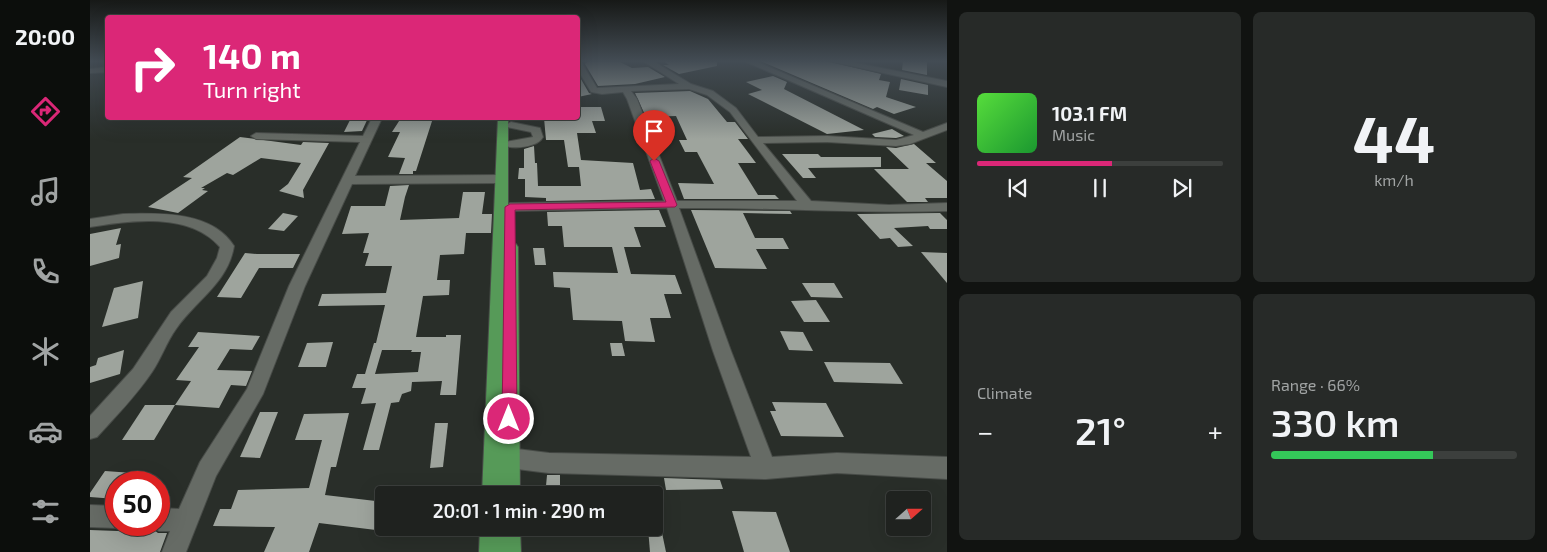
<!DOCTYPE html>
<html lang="en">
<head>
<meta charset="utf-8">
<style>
  body { margin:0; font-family:"Exo 2",sans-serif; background:#272a28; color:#f1f3f6; height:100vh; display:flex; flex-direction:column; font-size:19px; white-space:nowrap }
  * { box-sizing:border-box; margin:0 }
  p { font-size:16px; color:#a1a4a4 }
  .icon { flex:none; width:28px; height:28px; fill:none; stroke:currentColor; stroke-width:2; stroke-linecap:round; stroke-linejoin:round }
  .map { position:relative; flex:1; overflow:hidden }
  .details { display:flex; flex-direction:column; gap:12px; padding:12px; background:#111311; width:600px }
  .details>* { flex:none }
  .banner { position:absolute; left:15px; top:15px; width:475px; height:105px; border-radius:5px; box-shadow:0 5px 20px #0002,0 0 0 1px #3c3f3d; background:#db2777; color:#fff; overflow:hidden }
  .needle { width:32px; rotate:69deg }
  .buttons { position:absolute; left:796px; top:491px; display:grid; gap:10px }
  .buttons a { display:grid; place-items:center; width:45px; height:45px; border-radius:5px; background:#1f221f; box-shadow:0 5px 20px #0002,0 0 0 1px #3c3f3d; font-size:25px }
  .speed { position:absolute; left:15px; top:471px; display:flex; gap:10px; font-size:25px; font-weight:700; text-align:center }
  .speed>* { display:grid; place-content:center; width:65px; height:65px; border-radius:50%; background:#1f221f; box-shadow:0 5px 20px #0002,0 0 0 1px #3c3f3d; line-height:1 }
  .speed .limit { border:8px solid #d22; background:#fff; color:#111 }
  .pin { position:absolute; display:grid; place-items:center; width:42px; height:42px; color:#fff; margin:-51px -21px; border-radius:50% 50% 50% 0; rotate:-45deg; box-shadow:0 0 5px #0007 }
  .pin .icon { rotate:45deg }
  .me { position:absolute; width:55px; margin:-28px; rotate:0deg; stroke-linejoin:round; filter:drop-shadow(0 0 4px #0008) }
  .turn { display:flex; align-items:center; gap:18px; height:105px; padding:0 15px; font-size:22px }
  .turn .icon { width:65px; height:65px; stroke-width:2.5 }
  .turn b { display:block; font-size:35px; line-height:42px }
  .big { font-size:38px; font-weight:600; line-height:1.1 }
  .details .card { flex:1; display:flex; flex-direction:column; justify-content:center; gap:8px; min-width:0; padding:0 18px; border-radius:8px; background:#272a28 }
  .details .dial { align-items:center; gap:0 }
  .dial b { font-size:65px; line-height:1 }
  .song { display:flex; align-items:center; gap:15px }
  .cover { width:60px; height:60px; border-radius:8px; background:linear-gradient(135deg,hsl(110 70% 55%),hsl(130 70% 35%)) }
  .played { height:5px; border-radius:2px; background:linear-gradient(90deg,#db2777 55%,#3c3f3d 55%) }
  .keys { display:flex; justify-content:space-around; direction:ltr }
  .heat { display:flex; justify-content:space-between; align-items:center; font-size:28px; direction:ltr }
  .charge { height:8px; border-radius:4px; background:linear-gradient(90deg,#34c759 66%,#3c3f3d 0) }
  .details .tiles { flex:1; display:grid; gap:12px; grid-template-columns:repeat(2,1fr) }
  .trip { position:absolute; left:285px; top:486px; width:288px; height:50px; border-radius:5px; background:#1f221f; box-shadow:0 5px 20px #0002,0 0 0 1px #3c3f3d; font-weight:600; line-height:50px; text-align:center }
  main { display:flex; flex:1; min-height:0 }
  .menu { display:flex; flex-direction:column; width:90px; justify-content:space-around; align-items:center; background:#0c0e0c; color:#a1a4a4 }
  .menu .icon { width:35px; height:35px }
  .menu .active { color:#db2777 }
  .menu b { font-size:22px; color:#f1f3f6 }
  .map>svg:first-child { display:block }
  .building { fill:#9ea49d; fill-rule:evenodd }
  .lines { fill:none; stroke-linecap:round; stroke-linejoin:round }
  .minor-casing { stroke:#484c48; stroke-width:2 }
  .major-casing { stroke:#484c48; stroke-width:2 }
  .minor { fill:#666b65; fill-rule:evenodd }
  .major { fill:#569a58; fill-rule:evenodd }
  .route { fill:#db2777; stroke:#8e194d }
</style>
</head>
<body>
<main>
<nav class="menu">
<b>20:00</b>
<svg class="icon active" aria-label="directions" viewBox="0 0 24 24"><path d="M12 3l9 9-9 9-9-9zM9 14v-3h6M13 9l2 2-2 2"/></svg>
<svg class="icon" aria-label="music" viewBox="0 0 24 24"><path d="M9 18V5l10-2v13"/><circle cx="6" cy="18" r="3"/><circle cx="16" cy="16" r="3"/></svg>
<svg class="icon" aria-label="phone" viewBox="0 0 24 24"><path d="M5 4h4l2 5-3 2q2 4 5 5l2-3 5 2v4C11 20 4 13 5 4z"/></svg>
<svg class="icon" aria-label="climate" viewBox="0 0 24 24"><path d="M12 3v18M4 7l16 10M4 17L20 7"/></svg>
<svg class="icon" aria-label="car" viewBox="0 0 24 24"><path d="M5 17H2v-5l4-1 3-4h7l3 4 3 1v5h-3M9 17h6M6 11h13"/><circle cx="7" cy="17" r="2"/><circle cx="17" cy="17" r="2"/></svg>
<svg class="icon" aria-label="filters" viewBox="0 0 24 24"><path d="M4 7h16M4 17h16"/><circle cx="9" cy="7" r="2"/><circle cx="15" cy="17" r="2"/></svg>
</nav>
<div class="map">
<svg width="857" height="552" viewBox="0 0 857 552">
  <rect width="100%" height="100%" fill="#292e29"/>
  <g class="building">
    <path d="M498 61 530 62 542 68 558 67 575 77 545 84 508 86 495 64Z"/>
    <path d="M573 61H627V66L589 74 573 65H579Z"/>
    <path d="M670 61H736L791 74 789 80 800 82 796 97 826 107 804 114 787 107 783 109Z"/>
    <path d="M813 61H837V75L812 70Z"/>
    <path d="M488 74 499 93 502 94 488 97Z"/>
    <path d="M683 76 697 82 694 89 774 130 737 134 658 94 672 90 656 82Z"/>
    <path d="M811 79 838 85V95L809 90Z"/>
    <path d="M600 91 618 99 637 122H645L658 139H648L666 163H648L668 195H685L689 199H594L588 183 624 184 607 152H595L589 140H597L586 116 556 117 545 93Z"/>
    <path d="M488 107H511L515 121H502L506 133H487L491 160 543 163 550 190 561 189 565 199 456 201V198L435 197V179H428L429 168H434V149L444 146 445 163H447L448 186H491L489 167H478L474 140H456L454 118H488Z"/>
    <path d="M261 118H278L272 131 254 132Z"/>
    <path d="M311 118H343L326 171H323V174H309L315 158 298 157 310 132H302Z"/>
    <path d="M802 129 814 136 806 138 785 137 782 134Z"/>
    <path d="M150 137 211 145 213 142 239 143 213 190 214 198 189 191 198 184 211 163 171 158 143 175 137 173 111 188H115L112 190 118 191 88 213 58 207 102 178 93 177Z"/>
    <path d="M824 144 846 163H836L857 181V198H835L838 202H817L784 169H819L796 147 806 148Z"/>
    <path d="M692 154H728L731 157H791V167L718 168 726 178H713Z"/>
    <path d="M319 185 315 197 310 220 369 218 373 192H395L392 214H402L401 233H376L374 254 350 255 347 280H360L359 295 333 296 326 337H356V335H371L366 395H350L352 381 322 382 321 391 312 394 309 402 301 403 289 450H273L286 403 271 404 276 388H262L267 374H275L284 343H286L295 305 228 306 232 294 296 293 302 266H275L279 253H273L279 233 252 234 261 206H295L300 186ZM292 350H322L321 352H331L328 372 285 374Z"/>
    <path d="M569 210 576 227H544L551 247H534L541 274 585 275 592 294H574L581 318H560L565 342 535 341 532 321 483 320 480 288 464 287 463 272 528 273 522 247H474L472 226H458L457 212Z"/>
    <path d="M601 210 700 211 702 214 653 213 665 238H693L699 249H666L677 269 625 268Z"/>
    <path d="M193 213 208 216 194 231 178 229Z"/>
    <path d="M850 213 857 220V229H840L838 226 804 228 823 246 808 247 800 238 790 239 767 214Z"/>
    <path d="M31 228 26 245 31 244 29 258 0 266V234Z"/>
    <path d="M443 248H454L456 265H445Z"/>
    <path d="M831 252 857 253V283Z"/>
    <path d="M155 253 167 254H210L203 268H169L151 298 127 297Z"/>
    <path d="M53 281 48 318 12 327 24 288Z"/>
    <path d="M712 283H744L753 298 721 297Z"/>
    <path d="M726 300 740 322H714L701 301Z"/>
    <path d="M690 331 713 332 723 351 699 350Z"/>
    <path d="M108 332 170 336 162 350 140 349 127 370 162 371 156 386 141 385 129 408 85 405 101 381 86 380 109 347H98Z"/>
    <path d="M243 342 236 367H208L217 343Z"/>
    <path d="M520 343H532L535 356H522Z"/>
    <path d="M34 350 30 374 0 383V367L6 365 8 358Z"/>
    <path d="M734 362 800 363 813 384 744 382Z"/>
    <path d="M682 402 736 403 754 437 691 436 680 411H686Z"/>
    <path d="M55 405H85L64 440H32Z"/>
    <path d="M170 412H188L170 458 150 457Z"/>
    <path d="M259 413 246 467H241L235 495 294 502V531L229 523 219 552H174L185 527 123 526 130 509H141L148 490 219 488 232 440H205L214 414Z"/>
    <path d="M345 423H358L353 467 340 468Z"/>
    <path d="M15 471 57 474V482H26V499L0 497V493Z"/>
    <path d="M457 475H470V487L456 486Z"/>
    <path d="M574 478 630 480 633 489 576 490Z"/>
    <path d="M642 511 686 512 700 552H654Z"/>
    <path d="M35 526H59L68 533H77L70 552H0V530L28 531Z"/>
    <path d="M558 528H571L576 552H560Z"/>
  </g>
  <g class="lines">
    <g class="minor-casing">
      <g id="minor">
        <path d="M553 61H563L601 84 623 91 646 108 668 137 737 136 806 140 824 135 654 61H665L833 132 857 123V130L820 144 806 146 737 142 673 143 721 201 799 205 857 203V211C768 214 679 207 589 208L641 351 682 457 747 453 857 457V479L747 473 676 479 459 473 419 468 412 465 408 458 412 451 419 448 459 453 661 457 623 351 577 208 420 211 414 207 420 203 574 201 537 99 533 92 512 94 501 92 488 70V62H491L507 88 589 84ZM599 89 617 95 640 112 707 201H587L547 99 541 91Z"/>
        <path d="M739 61H756L857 81V87Z"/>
        <path d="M18 67V72L0 73V69Z"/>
        <path d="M282 118H292L265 176 411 175 417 179 411 183 262 184 215 286 173 394 126 476 96 552H72L80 531H69L60 525H69V508L89 509 110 462 157 389 199 286 270 142 166 139 161 136 166 133 273 136Z"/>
        <path d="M421 122 450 128 453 137C448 147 426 149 415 146L414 144 415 142 443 137 441 132 417 127 416 125Z"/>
        <path d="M33 214C70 213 122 211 144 246 138 283 106 300 86 329 76 343 71 359 62 372 46 396 26 416 7 437L0 439V416L43 369 81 312 117 276 127 258 130 247C100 212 41 220 0 227V219Z"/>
        <path d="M0 505 26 506V525H34L26 528 0 527Z"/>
      </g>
    </g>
    <g class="major-casing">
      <g id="major">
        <path d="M408 118H418V243L426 244 428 247 430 495H392Z"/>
        <path d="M390 528H430L431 552H389Z"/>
      </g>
    </g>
    <use href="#minor" class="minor"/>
    <use href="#major" class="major"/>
  </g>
  <linearGradient id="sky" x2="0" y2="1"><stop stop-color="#171917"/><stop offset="0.44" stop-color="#434c54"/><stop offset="1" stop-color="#434c54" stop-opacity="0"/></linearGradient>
  <rect width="857" height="139" fill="url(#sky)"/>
  <path class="route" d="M564 158 569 161 587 205 585 207 425 210 427 419 424 424 419 426 414 424 412 419 415 207 420 204 576 202 560 161Z"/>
</svg>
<div class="buttons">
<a><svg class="needle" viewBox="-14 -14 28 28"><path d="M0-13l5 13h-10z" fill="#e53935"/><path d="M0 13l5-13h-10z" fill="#a1a4a4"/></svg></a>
</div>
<div class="speed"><div class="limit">50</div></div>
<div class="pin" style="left:564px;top:161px;background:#d93025"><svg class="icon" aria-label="arrive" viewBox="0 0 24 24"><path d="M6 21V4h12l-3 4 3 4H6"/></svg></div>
<svg class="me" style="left:419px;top:419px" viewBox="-20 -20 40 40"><circle r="17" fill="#db2777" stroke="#fff" stroke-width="3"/><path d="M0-11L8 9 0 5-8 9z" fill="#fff"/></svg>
<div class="trip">20:01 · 1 min · 290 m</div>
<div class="banner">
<div class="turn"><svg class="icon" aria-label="right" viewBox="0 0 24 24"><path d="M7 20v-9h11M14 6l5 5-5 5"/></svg><div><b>140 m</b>Turn right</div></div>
</div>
</div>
<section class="details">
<div class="tiles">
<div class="card">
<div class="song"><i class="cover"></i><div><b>103.1 FM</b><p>Music</p></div></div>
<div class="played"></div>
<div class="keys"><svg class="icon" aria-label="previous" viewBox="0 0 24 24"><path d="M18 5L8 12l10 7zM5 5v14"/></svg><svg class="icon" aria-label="pause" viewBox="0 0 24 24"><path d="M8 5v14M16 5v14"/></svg><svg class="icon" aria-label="next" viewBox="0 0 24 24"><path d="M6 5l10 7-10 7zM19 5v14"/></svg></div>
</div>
<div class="card dial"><b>44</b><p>km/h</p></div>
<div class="card"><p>Climate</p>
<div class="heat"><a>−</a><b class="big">21°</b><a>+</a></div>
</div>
<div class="card"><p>Range · 66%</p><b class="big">330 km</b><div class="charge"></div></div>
</div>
</section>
</main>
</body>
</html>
